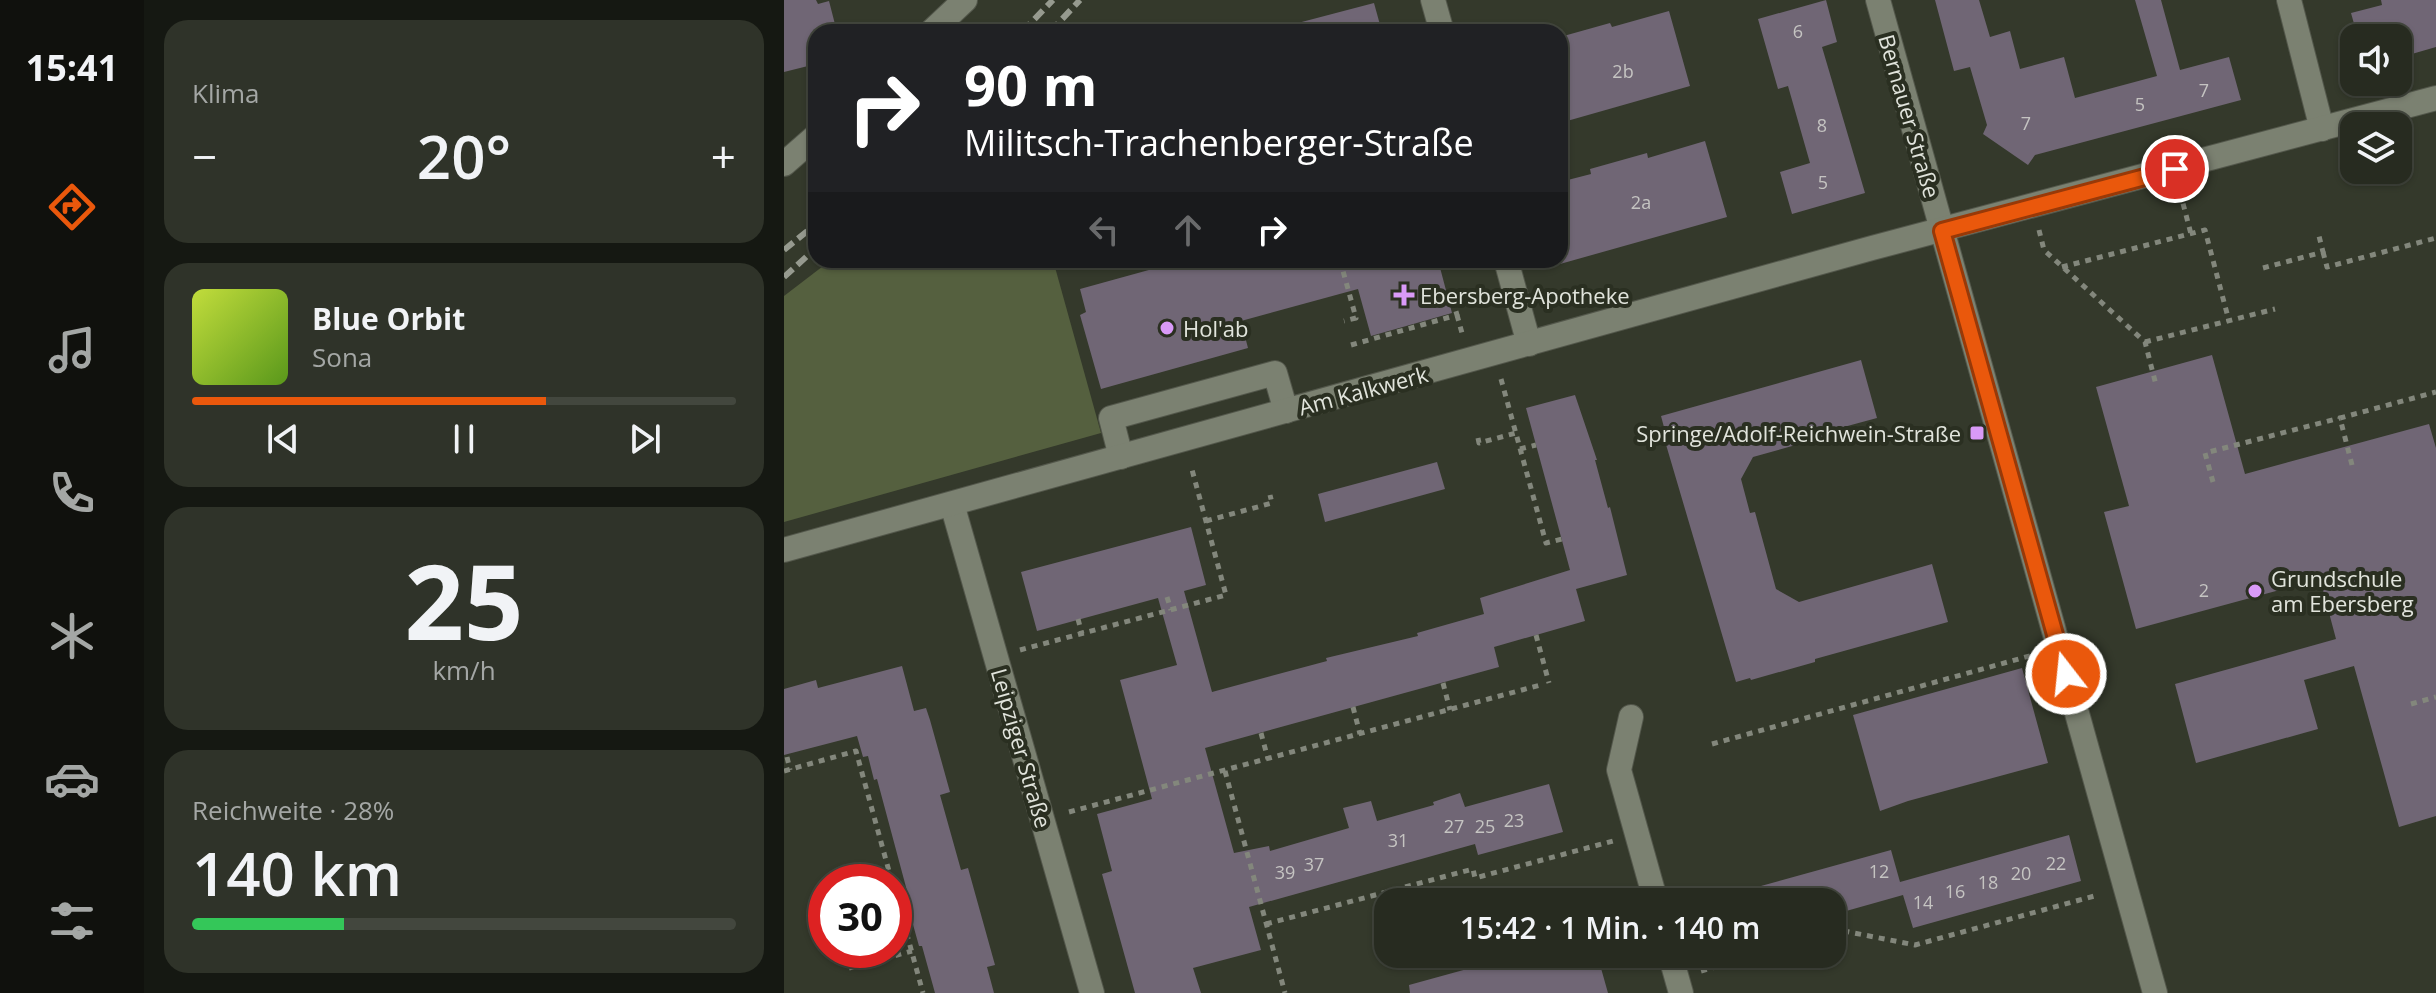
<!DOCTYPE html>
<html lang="de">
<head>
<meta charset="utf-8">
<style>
  body { margin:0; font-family:"Open Sans",sans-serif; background:#2f3329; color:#f1f3f6; height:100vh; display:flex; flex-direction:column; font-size:30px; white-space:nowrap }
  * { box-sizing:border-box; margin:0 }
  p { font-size:26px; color:#a4a7a5 }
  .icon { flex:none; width:44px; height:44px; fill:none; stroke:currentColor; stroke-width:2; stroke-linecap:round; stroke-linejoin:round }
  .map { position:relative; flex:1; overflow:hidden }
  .panel { display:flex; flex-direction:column; gap:20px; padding:20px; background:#151812; width:640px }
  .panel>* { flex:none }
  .top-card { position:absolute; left:24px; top:24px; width:760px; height:244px; border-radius:24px; box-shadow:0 2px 6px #0004,0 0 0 2px #43473e; background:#202124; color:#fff; overflow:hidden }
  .tools { position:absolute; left:1556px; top:24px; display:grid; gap:16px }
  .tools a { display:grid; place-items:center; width:72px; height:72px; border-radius:16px; background:#272b20; box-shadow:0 2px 6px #0004,0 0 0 2px #43473e; font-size:40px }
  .speed { position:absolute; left:24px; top:864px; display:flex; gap:16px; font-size:40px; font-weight:700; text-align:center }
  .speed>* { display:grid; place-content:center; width:104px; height:104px; border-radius:50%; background:#272b20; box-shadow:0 2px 6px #0004,0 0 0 2px #43473e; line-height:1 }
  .speed .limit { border:12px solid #d22; background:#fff; color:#111 }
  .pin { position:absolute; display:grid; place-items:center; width:68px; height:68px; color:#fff; margin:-34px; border:4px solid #fff; border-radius:50%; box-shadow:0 2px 8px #0007 }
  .me { position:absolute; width:88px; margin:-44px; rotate:344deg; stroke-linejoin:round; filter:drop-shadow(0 0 6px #0008) }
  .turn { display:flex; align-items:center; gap:28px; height:168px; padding:0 24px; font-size:36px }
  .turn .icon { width:104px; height:104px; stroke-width:2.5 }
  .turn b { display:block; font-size:56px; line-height:68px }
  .lanes { display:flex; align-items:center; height:76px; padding:0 24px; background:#0003; justify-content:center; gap:40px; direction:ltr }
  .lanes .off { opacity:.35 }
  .big { font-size:60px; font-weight:600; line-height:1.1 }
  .panel .tile { flex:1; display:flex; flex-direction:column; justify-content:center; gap:12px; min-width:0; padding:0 28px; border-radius:24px; background:#2f3329 }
  .panel .dial { align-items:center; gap:0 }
  .dial b { font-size:104px; line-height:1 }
  .song { display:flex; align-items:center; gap:24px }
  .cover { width:96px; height:96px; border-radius:12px; background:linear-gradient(135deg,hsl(70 70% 55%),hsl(90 70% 35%)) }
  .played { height:8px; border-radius:4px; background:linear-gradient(90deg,#ea580c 65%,#43473e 65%) }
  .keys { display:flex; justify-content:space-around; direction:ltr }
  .heat { display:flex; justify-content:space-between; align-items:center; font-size:44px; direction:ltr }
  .charge { height:12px; border-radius:6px; background:linear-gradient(90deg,#34c759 28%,#43473e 0) }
  .trip { position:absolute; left:590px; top:888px; width:472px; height:80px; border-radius:24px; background:#272b20; box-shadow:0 2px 6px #0004,0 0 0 2px #43473e; font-weight:600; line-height:80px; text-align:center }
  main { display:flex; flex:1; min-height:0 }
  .tabs { display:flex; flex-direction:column; width:144px; justify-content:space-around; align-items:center; background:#10110d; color:#a4a7a5 }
  .tabs .icon { width:56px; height:56px }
  .tabs .active { color:#ea580c }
  .tabs b { font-size:36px; color:#f1f3f6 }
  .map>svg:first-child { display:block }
  .green { fill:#55603f }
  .building { fill:#706675 }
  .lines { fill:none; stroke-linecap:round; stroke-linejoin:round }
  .minor-casing { stroke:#53574b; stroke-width:26 }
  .path { stroke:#83877c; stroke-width:5; stroke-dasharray:6 6; stroke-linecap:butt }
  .minor { stroke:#7b8171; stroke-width:24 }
  .rail { stroke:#969a8f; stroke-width:6; stroke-dasharray:12 6; stroke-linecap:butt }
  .route-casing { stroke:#983908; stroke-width:20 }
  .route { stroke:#ea580c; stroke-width:14 }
  .poi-dot { fill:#d99af7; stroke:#2a2f21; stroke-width:3 }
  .labels { text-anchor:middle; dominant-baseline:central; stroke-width:8; stroke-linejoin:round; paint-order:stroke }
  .number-label { font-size:18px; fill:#c5c4c2 }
  .street-label { font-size:22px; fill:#e1e4dc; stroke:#2a2f21 }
  .poi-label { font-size:22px; fill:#e1e4dc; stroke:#2a2f21; text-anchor:start }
</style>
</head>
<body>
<main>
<nav class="tabs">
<b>15:41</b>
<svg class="icon active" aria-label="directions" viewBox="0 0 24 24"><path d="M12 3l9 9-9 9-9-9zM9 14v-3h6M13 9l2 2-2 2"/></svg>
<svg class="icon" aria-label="music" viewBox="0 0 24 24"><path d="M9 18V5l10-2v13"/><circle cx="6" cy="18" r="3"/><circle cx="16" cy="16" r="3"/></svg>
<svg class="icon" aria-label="phone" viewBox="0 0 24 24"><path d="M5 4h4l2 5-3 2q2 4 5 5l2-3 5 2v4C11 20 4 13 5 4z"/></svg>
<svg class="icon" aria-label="climate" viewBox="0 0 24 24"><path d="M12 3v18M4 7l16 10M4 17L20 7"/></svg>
<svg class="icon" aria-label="car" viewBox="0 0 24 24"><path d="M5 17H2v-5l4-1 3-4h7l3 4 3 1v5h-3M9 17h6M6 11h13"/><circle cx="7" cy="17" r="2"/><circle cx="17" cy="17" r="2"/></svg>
<svg class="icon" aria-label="filters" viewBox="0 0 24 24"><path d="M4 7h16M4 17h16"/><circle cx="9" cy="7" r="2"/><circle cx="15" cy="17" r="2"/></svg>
</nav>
<section class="panel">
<div class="tile"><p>Klima</p>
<div class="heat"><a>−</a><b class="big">20°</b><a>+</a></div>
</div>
<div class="tile">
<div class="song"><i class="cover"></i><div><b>Blue Orbit</b><p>Sona</p></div></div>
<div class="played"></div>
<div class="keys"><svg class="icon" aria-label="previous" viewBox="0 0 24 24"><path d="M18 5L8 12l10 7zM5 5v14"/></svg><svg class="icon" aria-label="pause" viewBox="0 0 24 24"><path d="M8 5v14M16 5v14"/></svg><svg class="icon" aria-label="next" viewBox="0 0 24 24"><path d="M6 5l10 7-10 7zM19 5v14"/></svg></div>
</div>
<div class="tile dial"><b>25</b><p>km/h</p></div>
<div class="tile"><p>Reichweite · 28%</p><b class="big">140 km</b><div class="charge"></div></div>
</section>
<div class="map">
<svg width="1652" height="993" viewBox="0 0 1652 993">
  <rect width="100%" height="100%" fill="#34392b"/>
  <path class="green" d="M47 260H269L317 433 0 522V296Z"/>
  <g class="building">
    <path d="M0 0H32L34 4 45 1 53 32H32V64L0 72Z"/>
    <path d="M1042 0 1053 42 1038 47 1081 193 1008 214 996 172 1026 163 1004 86 994 89 974 19Z"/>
    <path d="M1151 0H1195L1206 37 1226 31 1236 69 1280 57 1291 98 1373 76 1351 0H1377L1396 70 1445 57 1457 100 1251 155 1244 165 1199 134 1203 125 1186 67 1170 71Z"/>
    <path d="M1597 0H1652V47L1614 58V38H1574L1567 13 1598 5Z"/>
    <path d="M590 3 598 32H511L510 24Z"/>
    <path d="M885 11 906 86 776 123V37L826 23 828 27Z"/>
    <path d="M921 141 943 217 776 264V182L807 174 806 169 863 153 864 158Z"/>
    <path d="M401 260H654L668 313 587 336 574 289 457 321 464 348 317 389 296 315 302 312 296 289Z"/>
    <path d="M1428 355 1461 474 1645 424 1652 448V816L1615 827 1570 666 1520 680 1534 729 1412 763 1391 684 1552 639 1536 579 1352 629 1320 512 1345 506 1312 387Z"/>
    <path d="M1077 360 1093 418 1045 431 1047 435 969 457 957 479 966 513 971 512 992 589 1015 602 1148 564 1164 622 1031 659V662L967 680 966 678 952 682 878 431H881L877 416Z"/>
    <path d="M791 395 813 460H811L824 508 826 507 843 575 792 589 801 621 710 647 715 667 421 748 450 853 485 846 486 851 565 828 559 808 587 801 593 821 650 805 649 802 676 793 681 807 765 784 779 832 694 855 691 844 465 907 477 950 409 968 417 993H351L318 874 328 871 313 814 368 799 336 680 393 665 374 598 253 631 237 572 407 527 422 585 400 591 428 692 543 661 542 658 634 636 633 633 700 614 696 598 786 570 742 408Z"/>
    <path d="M653 462 661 489 541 522 534 494Z"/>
    <path d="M118 666 130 711 142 708 146 720 166 792 156 795 177 870 184 868 211 965 203 967 210 993H151L138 946H135L123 903 126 902 93 779 90 780 84 756 79 757 73 736 0 755V689L32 680 34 688Z"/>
    <path d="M1238 668 1264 763 1124 801 1096 811 1069 715Z"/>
    <path d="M1285 835 1297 881 1129 928 1119 895 1048 915V902H949L948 894 1107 850 1116 882Z"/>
    <path d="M776 954H813L824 993H626L625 985 723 958 726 968Z"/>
  </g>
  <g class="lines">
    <g class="minor-casing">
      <g id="minor">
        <path d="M649 0 658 32"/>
        <path d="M1094 0 1371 993"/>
        <path d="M1505 0 1538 129"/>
        <path d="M147 32 181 0"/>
        <path d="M0 164 32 136"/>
        <path d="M722 260 745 344"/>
        <path d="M337 457 327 418 491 373 502 411"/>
        <path d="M168 504 308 993"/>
        <path d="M0 550 1088 248 1652 98"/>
        <path d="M847 717 835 770 872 902"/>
        <path d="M886 954 897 993"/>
      </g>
    </g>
    <g class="path">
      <path d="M1396 192 1407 234"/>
      <path d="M1255 230 1260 250 1361 342 1372 385"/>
      <path d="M1539 252 1543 267 1652 238"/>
      <path d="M556 260 572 318 560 321"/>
      <path d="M1278 267 1421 230 1445 321"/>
      <path d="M1479 268 1539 252 1534 232"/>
      <path d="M673 315 678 333"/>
      <path d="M1361 342 1491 309"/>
      <path d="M567 345 673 315 669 301 702 292"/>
      <path d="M717 379 762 543 778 539"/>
      <path d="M694 438 695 443 732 433"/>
      <path d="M736 449 752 445"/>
      <path d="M1568 465 1556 418 1652 392"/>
      <path d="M1429 482 1421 453 1556 418"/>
      <path d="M422 521 488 503 486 495"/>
      <path d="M383 597 387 610"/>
      <path d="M294 619 298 634"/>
      <path d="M752 635 765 683"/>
      <path d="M236 650 442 595 407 466"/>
      <path d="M659 683 666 710"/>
      <path d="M1627 704 1652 697"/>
      <path d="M569 707 576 734"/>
      <path d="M477 733 484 759"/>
      <path d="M928 744 1249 655"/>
      <path d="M3 757 6 770"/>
      <path d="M0 771 72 751 108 882"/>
      <path d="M441 771 501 993"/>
      <path d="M285 812 760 684"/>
      <path d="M110 887 139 993"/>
      <path d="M482 924 689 869 691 878 829 841"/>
      <path d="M1048 935 1060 931 1131 945 1314 895"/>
      <path d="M65 968 128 951"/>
      <path d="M917 971 977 954"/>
    </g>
    <use href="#minor" class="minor"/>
    <g class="rail">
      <path d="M238 32 269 0"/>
      <path d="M266 32 296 0"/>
      <path d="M0 250 32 224"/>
      <path d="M0 277 32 248"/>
    </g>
  </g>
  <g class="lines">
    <g class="route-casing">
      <path id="route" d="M1282 674 1158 231 1391 169"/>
    </g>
    <use href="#route" class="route"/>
  </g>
  <g class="poi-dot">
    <path d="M616 283h8v8h8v8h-8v8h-8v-8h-8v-8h8z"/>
    <circle cx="383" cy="328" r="8"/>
    <rect x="1185" y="425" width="16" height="16" rx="4"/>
    <circle cx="1471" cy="591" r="8"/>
  </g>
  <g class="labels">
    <g class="number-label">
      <text x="1014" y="31">6</text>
      <text x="839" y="71">2b</text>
      <text x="1420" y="90">7</text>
      <text x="1356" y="104">5</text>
      <text x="1242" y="123">7</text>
      <text x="1038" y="125">8</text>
      <text x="1039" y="182">5</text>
      <text x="857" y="202">2a</text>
      <text x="1420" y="590">2</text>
      <text x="730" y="820">23</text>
      <text x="670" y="826">27</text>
      <text x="701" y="826">25</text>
      <text x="614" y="840">31</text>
      <text x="1272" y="863">22</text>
      <text x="530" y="864">37</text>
      <text x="1095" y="871">12</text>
      <text x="501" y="872">39</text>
      <text x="1237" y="873">20</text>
      <text x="1204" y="882">18</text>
      <text x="1171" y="891">16</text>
      <text x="1139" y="902">14</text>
    </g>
    <g class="street-label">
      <text transform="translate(1126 116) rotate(74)">Bernauer Straße</text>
      <text transform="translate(579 390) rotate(-15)">Am Kalkwerk</text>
      <text transform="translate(238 748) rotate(74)">Leipziger Straße</text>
    </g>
    <g class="poi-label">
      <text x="636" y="295">Ebersberg-Apotheke</text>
      <text x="399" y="328">Hol'ab</text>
      <text x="1177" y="433" text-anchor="end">Springe/Adolf-Reichwein-Straße</text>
      <text x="1487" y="578">Grundschule<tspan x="1487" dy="25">am Ebersberg</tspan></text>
    </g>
  </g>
</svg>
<div class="tools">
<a><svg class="icon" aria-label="sound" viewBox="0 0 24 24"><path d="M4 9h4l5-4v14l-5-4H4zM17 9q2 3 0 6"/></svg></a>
<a><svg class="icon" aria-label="layers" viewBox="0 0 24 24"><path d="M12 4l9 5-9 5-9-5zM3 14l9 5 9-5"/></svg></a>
</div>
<div class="speed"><div class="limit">30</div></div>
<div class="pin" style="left:1391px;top:169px;background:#d93025"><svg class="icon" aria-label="arrive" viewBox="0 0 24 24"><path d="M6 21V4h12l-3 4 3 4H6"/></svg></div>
<svg class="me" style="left:1282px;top:674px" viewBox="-20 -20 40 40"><circle r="17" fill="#ea580c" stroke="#fff" stroke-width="3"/><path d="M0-11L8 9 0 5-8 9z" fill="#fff"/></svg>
<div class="trip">15:42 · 1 Min. · 140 m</div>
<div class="top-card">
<div class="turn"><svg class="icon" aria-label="right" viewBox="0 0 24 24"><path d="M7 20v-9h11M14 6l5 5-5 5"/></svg><div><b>90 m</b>Militsch-Trachenberger-Straße</div></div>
<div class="lanes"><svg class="icon off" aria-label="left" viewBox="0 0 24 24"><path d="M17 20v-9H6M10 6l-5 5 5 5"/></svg><svg class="icon off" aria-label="ahead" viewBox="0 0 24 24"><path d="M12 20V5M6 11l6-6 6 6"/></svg><svg class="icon" aria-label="right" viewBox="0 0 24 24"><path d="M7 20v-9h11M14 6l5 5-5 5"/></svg></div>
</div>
</div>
</main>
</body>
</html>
